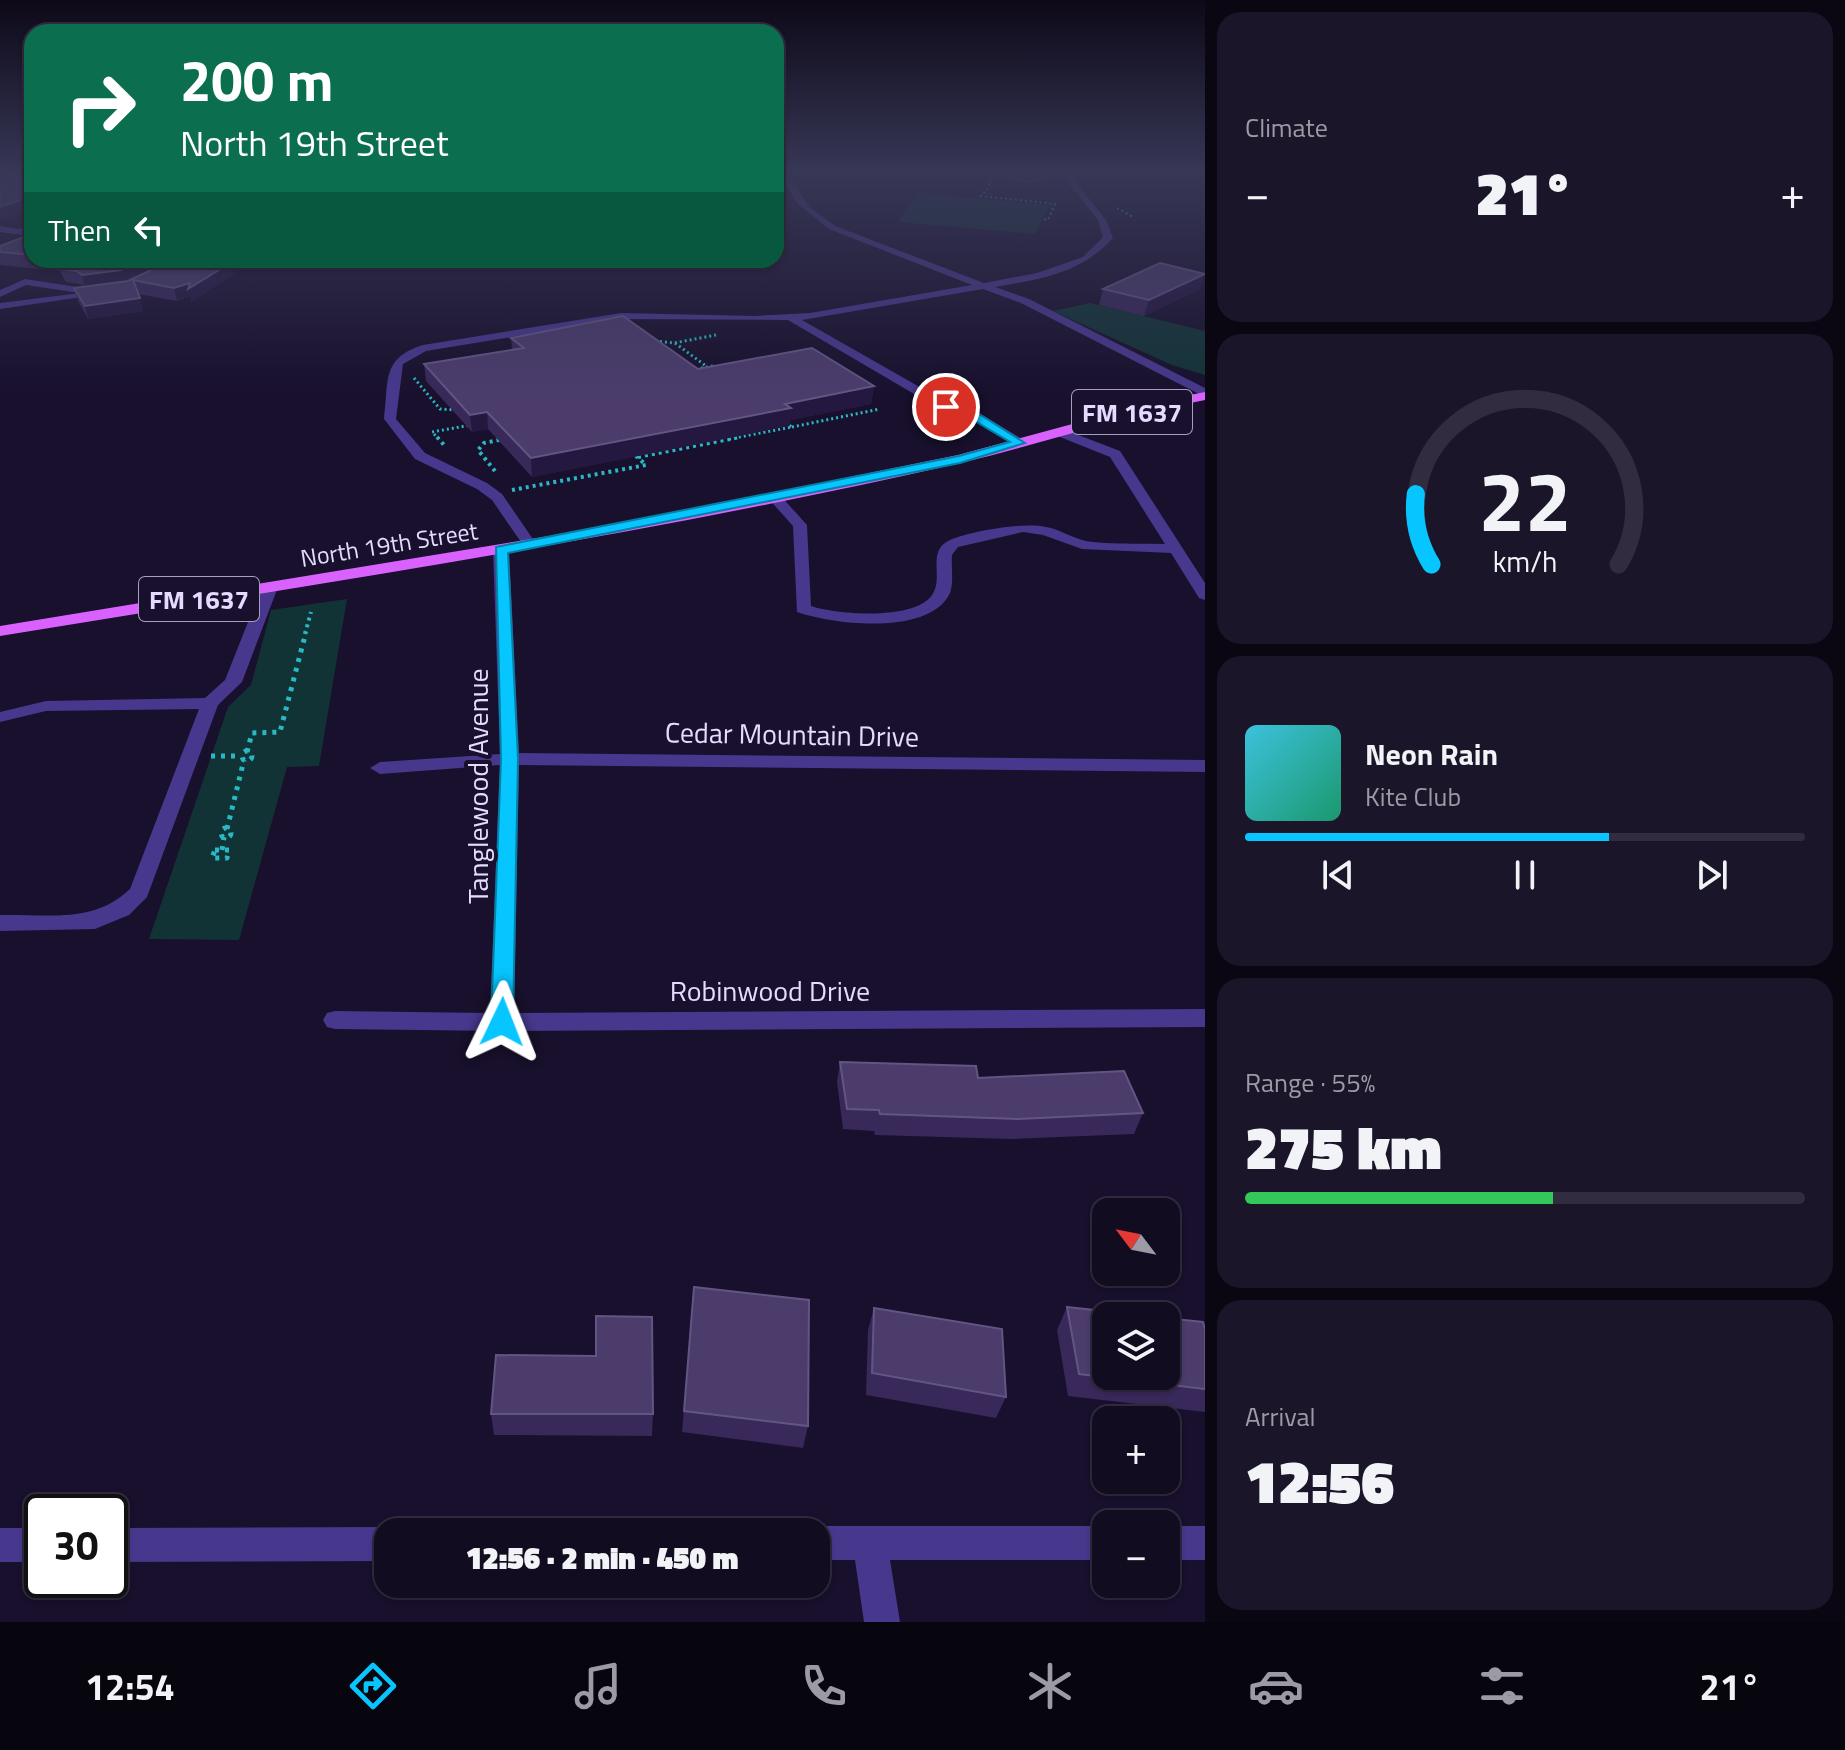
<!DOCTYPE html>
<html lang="en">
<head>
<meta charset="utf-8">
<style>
  body { margin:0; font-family:"Titillium Web",sans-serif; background:#1b152a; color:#f1f3f6; height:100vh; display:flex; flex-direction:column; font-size:30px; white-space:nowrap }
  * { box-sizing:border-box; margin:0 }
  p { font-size:26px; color:#9c9ba5 }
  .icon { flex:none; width:44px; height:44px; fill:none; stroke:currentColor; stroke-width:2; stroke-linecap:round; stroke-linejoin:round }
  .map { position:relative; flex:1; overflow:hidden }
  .sheet { display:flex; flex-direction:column; gap:12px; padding:12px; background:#0a0712; width:640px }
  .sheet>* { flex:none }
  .guide { position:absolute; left:24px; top:24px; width:760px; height:244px; border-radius:24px; box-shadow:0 2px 6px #0004,0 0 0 2px #312c3f; background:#0b6e4f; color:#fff; overflow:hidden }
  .needle { width:52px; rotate:302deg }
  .buttons { position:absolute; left:1092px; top:1198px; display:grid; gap:16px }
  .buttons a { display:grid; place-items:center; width:88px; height:88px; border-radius:16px; background:#120c21; box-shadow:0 2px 6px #0004,0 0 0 2px #312c3f; font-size:40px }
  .speed { position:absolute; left:24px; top:1494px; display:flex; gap:16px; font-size:40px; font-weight:700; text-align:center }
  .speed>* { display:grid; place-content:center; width:104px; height:104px; border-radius:50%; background:#120c21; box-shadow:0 2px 6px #0004,0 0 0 2px #312c3f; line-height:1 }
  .speed .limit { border:4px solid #111; border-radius:12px; background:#fff; color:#111 }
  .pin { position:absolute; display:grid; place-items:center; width:68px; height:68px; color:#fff; margin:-34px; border:4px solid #fff; border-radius:50%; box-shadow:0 2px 8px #0007 }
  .me { position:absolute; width:88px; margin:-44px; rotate:2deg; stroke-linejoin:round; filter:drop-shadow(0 0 6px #0008) }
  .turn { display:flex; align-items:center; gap:28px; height:168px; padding:0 24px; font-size:36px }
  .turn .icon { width:104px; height:104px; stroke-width:2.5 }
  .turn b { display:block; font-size:56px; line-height:68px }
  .then { display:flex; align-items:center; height:76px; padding:0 24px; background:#0003; gap:16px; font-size:30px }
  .big { font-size:60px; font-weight:800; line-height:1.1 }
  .sheet .tile { flex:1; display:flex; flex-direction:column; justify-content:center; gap:12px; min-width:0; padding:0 28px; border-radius:24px; background:#1b152a }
  .sheet .dial { align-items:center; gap:0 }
  .dial svg { height:208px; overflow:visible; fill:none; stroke:#312c3f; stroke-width:7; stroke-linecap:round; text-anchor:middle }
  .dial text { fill:#f1f3f6; stroke:none }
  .song { display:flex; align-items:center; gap:24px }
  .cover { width:96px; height:96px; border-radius:12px; background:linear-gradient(135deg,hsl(190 70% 55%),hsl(160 70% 35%)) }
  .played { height:8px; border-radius:4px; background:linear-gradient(90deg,#07c5ff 65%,#312c3f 65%) }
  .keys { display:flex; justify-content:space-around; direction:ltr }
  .heat { display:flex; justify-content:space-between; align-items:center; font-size:44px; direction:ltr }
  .charge { height:12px; border-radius:6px; background:linear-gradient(90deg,#34c759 55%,#312c3f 0) }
  .trip { position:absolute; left:374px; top:1518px; width:456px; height:80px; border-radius:24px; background:#120c21; box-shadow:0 2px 6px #0004,0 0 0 2px #312c3f; font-weight:800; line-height:80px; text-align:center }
  .dock { display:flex; height:128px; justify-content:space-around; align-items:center; background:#07050d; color:#9c9ba5 }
  .dock .icon { width:56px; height:56px }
  .dock .on { color:#07c5ff }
  .dock b { font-size:36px; color:#f1f3f6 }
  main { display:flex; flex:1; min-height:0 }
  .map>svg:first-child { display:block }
  .green { fill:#123336 }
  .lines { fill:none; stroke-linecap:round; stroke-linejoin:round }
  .path-far3 { stroke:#2ab9c4; stroke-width:2; stroke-dasharray:2 3; stroke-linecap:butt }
  .path-far2 { stroke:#2ab9c4; stroke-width:3; stroke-dasharray:2 3; stroke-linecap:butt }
  .path-far1 { stroke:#2ab9c4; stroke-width:4; stroke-dasharray:3 4; stroke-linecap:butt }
  .path { stroke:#2ab9c4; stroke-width:5; stroke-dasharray:4 6; stroke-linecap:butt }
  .minor { fill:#47388d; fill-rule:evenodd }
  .major { fill:#d962ff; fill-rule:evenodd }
  .wall { fill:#39285a }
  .shaded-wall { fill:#241740 }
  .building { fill:#4b3c6c; stroke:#635583; stroke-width:2 }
  .route { fill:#07c5ff; stroke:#0580a6; stroke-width:2 }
  .labels { text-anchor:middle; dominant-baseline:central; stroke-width:8; stroke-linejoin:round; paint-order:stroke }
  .far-street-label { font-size:24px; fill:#e4dbff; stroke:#18102c }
  .shield { fill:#18102c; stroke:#a79ec0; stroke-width:2 }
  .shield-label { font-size:26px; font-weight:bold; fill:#e4dbff }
  .street-label { font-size:28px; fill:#e4dbff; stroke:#18102c }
</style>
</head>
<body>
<main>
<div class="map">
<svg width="1205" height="1622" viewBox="0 0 1205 1622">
  <rect width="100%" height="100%" fill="#18102c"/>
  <g class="green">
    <path d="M918 193 1049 205 1035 234 898 222Z"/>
    <path d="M1090 303 1205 331V375L1172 365 1053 311Z"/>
    <path d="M347 599 319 766 287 767 239 940 149 939 228 707 251 685 271 610Z"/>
  </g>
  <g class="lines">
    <g class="path-far3">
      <path d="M986 171 1029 182 1054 175"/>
      <path d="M980 196 1055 204 1048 220 1042 219"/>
      <path d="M980 197 989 187V181L1005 170"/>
      <path d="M1117 208 1133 217"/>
    </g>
    <g class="path-far2">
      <path d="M655 341 674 343 716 335"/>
      <path d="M675 343 706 366"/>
      <path d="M713 366 723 371 715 374 702 371V368Z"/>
      <path d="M414 378 440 409 457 410"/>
      <path d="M792 427 880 409"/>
      <path d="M439 439 432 432 471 425"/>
      <path d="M729 439 792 427 784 422"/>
    </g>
    <g class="path-far1">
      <path d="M437 437 445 446"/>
      <path d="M638 457 740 437"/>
      <path d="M495 471 478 450 484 443 504 439"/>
      <path d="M512 490 646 465 633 453"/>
      <path d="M305 634 311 612"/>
    </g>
    <g class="path">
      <circle cx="247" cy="756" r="5"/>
      <path d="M247 752 252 733 280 732 306 632"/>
      <path d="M211 756H240"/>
      <circle cx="226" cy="833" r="5"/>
      <path d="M227 829 244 760"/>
      <path d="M215 850H229L227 858H212Z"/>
      <path d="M222 850 224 837"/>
    </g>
    <g class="minor">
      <path d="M778 170H786L809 207 835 226 984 283 1037 273 1083 257 1103 237 1098 220 1065 179 1066 170H1074L1073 179 1106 220 1113 238C1080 274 1041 279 995 287L1029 299 1205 388V397L1021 303 983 289 802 320 946 402 971 408 1024 440 1025 443 1019 447 963 414 938 408 788 320 621 319 426 351 403 364 396 419 425 453 487 483 502 494 537 545 530 549 525 548 492 500 477 489 415 459 384 419C389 381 381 358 423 345L621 313 755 316 810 313 972 285 829 229 797 203Z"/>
      <path d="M32 224V236L0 232V226L19 229Z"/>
      <path d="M25 279 84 288 80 293 104 290 109 293 0 309V303L80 293 26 285 0 297V290Z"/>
      <path d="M1060 428 1120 451 1205 583V600L1199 598 1171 553 1082 549 1043 535 1023 532 958 547 952 555C951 565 954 583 950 593 930 636 834 625 797 612L793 526 767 497 774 493 779 494 807 525 811 606C837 615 925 622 935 589 941 572 928 550 950 540 971 531 1023 522 1046 527 1059 529 1072 538 1086 541 1111 545 1139 543 1165 544L1110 457 1055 435 1054 432Z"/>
      <path d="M501 545 509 550 519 753 1205 760V772L519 765 514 1013 1205 1009V1027L502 1031 335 1029 327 1027 323 1020 327 1013 335 1011 490 1013 500 765 380 774 370 768 380 762 500 754 493 550Z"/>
      <path d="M270 582 278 587 242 682 218 705 147 897 129 915 95 929 0 931V915C49 914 93 924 130 889L199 709 46 711 0 722V712L46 701 205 698 225 680 262 587Z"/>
      <path d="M816 1526H1106V1560H890L900 1622H864L855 1560H816V1532H804Z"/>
      <rect x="1166" y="1526" width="39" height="34"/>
      <path d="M388 1527 400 1532H388V1561L110 1562V1528Z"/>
      <rect x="0" y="1528" width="42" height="34"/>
    </g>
    <g class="major">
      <path d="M18 170H30L0 181V176Z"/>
      <path d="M1205 392V400C1122 416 1042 444 960 463 643 536 321 583 0 636V626L605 527 958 455 1150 403Z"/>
    </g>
  </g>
  <g class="wall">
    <path d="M32 234V260H150L152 270 189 260H254L191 302 190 296 177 301 138 294 143 311 88 319 78 301 74 288 84 287 80 284 66 282 60 271 0 265V246Z"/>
    <path d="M1103 289H1200L1144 316 1099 305Z"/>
    <path d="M511 338 698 369 874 386 871 404 790 420 789 426 532 477 488 429 472 432 426 381 424 364 512 350Z"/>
    <path d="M840 1062 978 1078 1143 1113 1134 1134 1011 1139 875 1135 874 1131 843 1129 837 1082Z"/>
    <path d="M694 1287 808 1426 803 1448 682 1432Z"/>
    <path d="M1067 1307 1205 1329V1412L1068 1396 1057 1330Z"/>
    <path d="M874 1308 1006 1397 996 1418 866 1395 868 1330Z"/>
    <path d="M491 1414H653L652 1436 494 1435Z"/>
  </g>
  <g class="shaded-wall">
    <path d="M32 196V209L0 221V207Z"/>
    <path d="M143 260H150L152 270 124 283 85 289 82 275Z"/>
    <path d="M235 260H254L191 302 190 296 177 301 174 288 190 283Z"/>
    <path d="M1205 274 1200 289 1144 316 1149 300Z"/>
    <path d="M140 298 143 311 88 319 85 306Z"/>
    <path d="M874 386 871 404 790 420 789 426 532 477 531 458 785 404Z"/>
    <path d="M487 412 488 429 472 432 470 415Z"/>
  </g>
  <g class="building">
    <path d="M30 170H32V196L0 207V178L8 176 31 177Z"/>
    <path d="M32 234V255L0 252V246Z"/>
    <path d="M58 260H143L121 270 82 275 77 271 63 269Z"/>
    <path d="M172 260 186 262 189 260H235L188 289 190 283 174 288 133 280 140 298 85 306 74 288 128 281Z"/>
    <path d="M1160 263 1205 274 1149 300 1103 289Z"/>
    <path d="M623 316 698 369 812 348 874 386 785 404 791 408 531 458 487 412 470 415 424 364 524 348 511 338Z"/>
    <path d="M840 1062 976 1066 978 1078 1124 1071 1143 1113 1018 1119 880 1114 879 1110 847 1109Z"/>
    <path d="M694 1287 809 1300 808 1426 684 1411Z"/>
    <path d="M1067 1307 1150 1316H1106V1376H1166V1318L1203 1322 1205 1329V1389L1079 1374Z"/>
    <path d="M874 1308 1002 1329 1006 1397 872 1373Z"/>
    <path d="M596 1316 652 1317 653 1414H491L496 1355 596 1356Z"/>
  </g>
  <linearGradient id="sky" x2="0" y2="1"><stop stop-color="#0d0918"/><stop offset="0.43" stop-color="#373756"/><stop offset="1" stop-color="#373756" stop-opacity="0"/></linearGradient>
  <rect width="1205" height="397" fill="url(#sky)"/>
  <path class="route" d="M946 403 971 409 1025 443 960 463 508 553 518 759 513 1022 510 1028 502 1030 494 1028 491 1022 501 759 496 547 959 456 1010 442 963 414 942 409 941 407Z"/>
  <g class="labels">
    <g class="far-street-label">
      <text transform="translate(389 544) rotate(-9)">North 19th Street</text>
    </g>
    <g class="shield">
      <rect x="1072" y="390" width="120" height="44" rx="6"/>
      <rect x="139" y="577" width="120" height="44" rx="6"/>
    </g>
    <g class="shield-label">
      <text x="1132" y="412">FM 1637</text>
      <text x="199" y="599">FM 1637</text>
    </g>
    <g class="street-label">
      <text transform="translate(792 734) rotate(1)">Cedar Mountain Drive</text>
      <text transform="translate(477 786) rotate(-90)">Tanglewood Avenue</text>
      <text x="770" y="990">Robinwood Drive</text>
    </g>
  </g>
</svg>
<div class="buttons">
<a><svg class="needle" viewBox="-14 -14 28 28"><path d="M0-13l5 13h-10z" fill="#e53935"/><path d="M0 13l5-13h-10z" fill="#9c9ba5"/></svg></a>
<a><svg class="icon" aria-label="layers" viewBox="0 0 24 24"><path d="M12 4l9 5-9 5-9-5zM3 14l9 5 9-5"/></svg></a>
<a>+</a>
<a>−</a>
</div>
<div class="speed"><div class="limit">30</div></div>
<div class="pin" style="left:946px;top:407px;background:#d93025"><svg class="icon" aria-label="arrive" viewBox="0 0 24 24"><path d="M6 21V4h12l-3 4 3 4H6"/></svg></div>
<svg class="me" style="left:502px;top:1022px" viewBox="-20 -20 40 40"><path d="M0-17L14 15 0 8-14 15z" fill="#07c5ff" stroke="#fff" stroke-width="4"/></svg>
<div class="trip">12:56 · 2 min · 450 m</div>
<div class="guide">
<div class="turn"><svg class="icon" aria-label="right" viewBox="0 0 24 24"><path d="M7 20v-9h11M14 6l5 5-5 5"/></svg><div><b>200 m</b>North 19th Street</div></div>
<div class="then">Then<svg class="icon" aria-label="left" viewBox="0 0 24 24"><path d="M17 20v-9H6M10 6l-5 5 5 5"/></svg></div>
</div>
</div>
<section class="sheet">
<div class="tile"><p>Climate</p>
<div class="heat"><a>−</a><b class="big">21°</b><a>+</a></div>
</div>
<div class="tile dial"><svg viewBox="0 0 100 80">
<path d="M14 69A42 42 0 1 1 86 69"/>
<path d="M14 69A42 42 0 0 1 8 42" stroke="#07c5ff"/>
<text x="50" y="56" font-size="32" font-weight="700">22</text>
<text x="50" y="72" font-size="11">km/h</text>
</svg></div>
<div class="tile">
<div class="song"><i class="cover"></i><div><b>Neon Rain</b><p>Kite Club</p></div></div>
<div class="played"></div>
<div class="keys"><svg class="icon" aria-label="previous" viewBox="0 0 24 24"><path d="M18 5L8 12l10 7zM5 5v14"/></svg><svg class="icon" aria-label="pause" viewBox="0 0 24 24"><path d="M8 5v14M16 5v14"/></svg><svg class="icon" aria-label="next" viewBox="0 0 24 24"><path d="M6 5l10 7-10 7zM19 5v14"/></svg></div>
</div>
<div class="tile"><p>Range · 55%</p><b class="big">275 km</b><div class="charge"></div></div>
<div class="tile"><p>Arrival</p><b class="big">12:56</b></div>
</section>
</main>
<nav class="dock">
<b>12:54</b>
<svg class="icon on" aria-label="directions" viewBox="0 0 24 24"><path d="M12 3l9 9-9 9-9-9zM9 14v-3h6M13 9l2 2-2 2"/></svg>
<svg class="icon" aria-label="music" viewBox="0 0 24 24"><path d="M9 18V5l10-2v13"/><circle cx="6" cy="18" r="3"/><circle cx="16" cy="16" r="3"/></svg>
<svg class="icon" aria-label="phone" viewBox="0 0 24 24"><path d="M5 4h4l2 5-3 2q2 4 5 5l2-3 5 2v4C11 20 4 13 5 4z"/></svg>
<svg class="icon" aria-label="climate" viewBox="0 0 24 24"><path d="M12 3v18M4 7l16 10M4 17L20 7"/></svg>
<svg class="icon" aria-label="car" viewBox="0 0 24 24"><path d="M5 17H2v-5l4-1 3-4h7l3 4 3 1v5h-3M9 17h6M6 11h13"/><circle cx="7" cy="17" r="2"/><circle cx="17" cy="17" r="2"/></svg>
<svg class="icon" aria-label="filters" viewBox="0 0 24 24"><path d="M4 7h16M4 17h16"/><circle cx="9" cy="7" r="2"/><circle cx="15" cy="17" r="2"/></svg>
<b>21°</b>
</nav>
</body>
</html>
